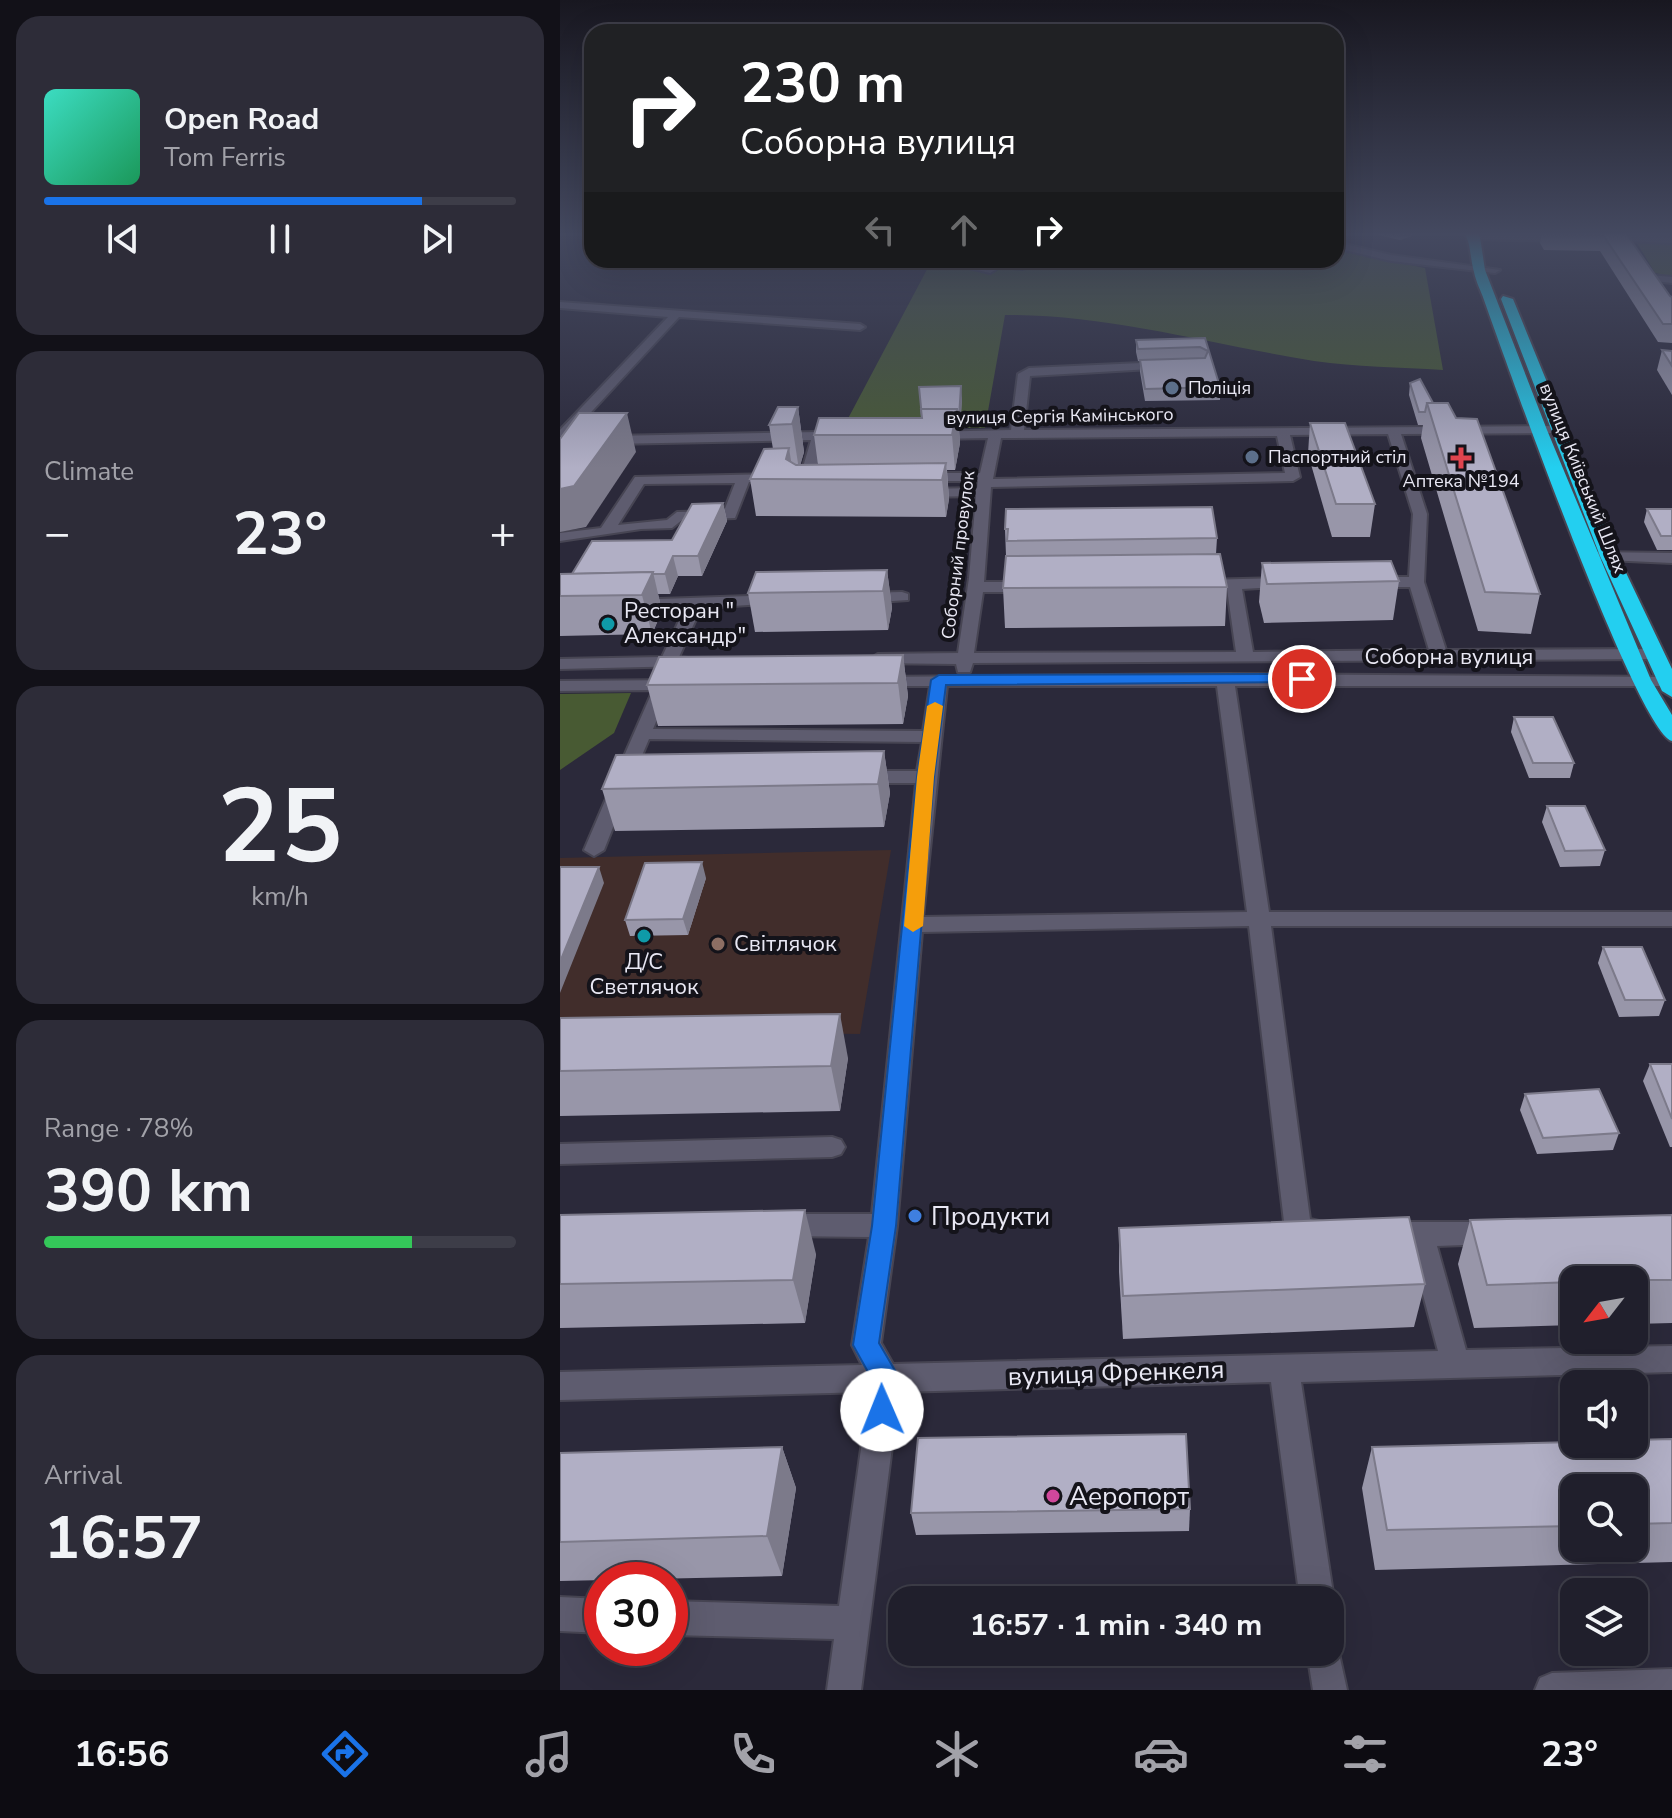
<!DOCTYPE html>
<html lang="en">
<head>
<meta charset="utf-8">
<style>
  body { margin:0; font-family:"Nunito Sans",sans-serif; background:#2d2c38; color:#f1f3f6; height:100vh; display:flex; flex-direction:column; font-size:30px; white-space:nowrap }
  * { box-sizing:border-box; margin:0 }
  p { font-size:26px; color:#a2a2a9 }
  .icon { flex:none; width:44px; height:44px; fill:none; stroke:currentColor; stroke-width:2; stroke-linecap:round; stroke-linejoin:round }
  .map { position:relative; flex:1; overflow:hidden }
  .side { display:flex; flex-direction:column; gap:16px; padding:16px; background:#121118; width:560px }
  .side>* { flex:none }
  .hud { position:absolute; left:24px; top:24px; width:760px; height:244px; border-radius:24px; box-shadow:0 8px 32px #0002,0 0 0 2px #3d3d48; background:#202124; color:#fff; overflow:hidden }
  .needle { width:52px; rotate:239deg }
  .fabs { position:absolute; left:1000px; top:1266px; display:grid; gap:16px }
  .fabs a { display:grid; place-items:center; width:88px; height:88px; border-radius:16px; background:#201f2c; box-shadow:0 8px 32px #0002,0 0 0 2px #3d3d48; font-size:40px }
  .speed { position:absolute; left:24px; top:1562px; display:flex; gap:16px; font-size:40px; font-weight:700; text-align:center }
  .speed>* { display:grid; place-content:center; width:104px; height:104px; border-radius:50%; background:#201f2c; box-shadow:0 8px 32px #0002,0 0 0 2px #3d3d48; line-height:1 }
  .speed .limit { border:12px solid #d22; background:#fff; color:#111 }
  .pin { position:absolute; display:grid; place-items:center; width:68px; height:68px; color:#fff; margin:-34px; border:4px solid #fff; border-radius:50%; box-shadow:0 2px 8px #0007 }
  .me { position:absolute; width:88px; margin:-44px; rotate:359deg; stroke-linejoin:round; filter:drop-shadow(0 0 6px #0008) }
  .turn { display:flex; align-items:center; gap:28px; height:168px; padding:0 24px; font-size:36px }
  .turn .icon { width:104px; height:104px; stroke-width:2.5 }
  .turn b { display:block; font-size:56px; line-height:68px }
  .lanes { display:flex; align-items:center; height:76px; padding:0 24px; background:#0003; justify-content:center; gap:40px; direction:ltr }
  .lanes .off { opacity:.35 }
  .big { font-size:60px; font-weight:700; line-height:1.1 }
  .side .card { flex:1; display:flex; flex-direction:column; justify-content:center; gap:12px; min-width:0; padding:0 28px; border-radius:24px; background:#2d2c38 }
  .side .dial { align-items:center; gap:0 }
  .dial b { font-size:104px; line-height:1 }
  .song { display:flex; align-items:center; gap:24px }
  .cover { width:96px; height:96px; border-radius:12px; background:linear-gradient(135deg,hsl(170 70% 55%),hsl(150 70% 35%)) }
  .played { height:8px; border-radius:4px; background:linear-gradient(90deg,#1a73e8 80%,#3d3d48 80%) }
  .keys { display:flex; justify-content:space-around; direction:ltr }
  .heat { display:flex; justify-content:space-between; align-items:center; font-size:44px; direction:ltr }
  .charge { height:12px; border-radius:6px; background:linear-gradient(90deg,#34c759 78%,#3d3d48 0) }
  .trip { position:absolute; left:328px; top:1586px; width:456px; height:80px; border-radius:24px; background:#201f2c; box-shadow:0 8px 32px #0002,0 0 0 2px #3d3d48; font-weight:700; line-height:80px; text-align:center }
  .tabs { display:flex; height:128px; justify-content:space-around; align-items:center; background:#0d0c12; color:#a2a2a9 }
  .tabs .icon { width:56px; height:56px }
  .tabs .selected { color:#1a73e8 }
  .tabs b { font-size:36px; color:#f1f3f6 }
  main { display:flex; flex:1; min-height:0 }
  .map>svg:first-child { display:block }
  .education { fill:#412d2b }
  .green { fill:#485a33 }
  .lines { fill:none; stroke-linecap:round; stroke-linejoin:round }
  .minor-casing { stroke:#474553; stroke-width:4 }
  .highway-casing { stroke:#474553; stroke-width:4 }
  .minor { fill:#5e5c6f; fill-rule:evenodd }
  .highway { fill:#23cff0; fill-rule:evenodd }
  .wall { fill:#9896a9; fill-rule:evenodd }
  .shaded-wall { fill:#7c7a8a }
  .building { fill:#b1afc5; stroke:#7c7a8a; stroke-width:2 }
  .route { fill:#1a73e8; stroke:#114b97; stroke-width:2 }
  .slow { fill:#f59e0b }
  .service-dot { fill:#5c6f8a; stroke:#14131a; stroke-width:3 }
  .health-dot { fill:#e0444e; stroke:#14131a; stroke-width:3 }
  .culture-dot { fill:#0f9aa8; stroke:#14131a; stroke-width:3 }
  .education-dot { fill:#8d6e63; stroke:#14131a; stroke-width:3 }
  .shop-dot { fill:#3f7fe0; stroke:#14131a; stroke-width:3 }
  .hotel-dot { fill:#d1479c; stroke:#14131a; stroke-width:3 }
  .labels { text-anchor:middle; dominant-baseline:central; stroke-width:8; stroke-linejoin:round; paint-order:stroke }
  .far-poi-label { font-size:18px; fill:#e9e8f4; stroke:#14131a; text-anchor:start }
  .far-street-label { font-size:18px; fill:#e9e8f4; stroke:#14131a }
  .poi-label { font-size:22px; fill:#e9e8f4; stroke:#14131a; text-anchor:start }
  .street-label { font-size:22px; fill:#e9e8f4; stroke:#14131a }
  .near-poi-label { font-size:26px; fill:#e9e8f4; stroke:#14131a; text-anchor:start }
  .near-street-label { font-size:26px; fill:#e9e8f4; stroke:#14131a }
</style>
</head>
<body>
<main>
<section class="side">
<div class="card">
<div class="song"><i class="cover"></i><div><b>Open Road</b><p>Tom Ferris</p></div></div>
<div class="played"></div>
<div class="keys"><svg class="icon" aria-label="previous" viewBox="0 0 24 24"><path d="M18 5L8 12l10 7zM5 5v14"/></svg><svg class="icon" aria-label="pause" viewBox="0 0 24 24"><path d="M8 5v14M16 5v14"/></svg><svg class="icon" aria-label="next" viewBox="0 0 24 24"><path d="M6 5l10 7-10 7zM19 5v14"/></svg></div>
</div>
<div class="card"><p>Climate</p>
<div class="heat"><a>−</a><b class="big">23°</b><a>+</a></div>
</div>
<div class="card dial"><b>25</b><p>km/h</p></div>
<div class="card"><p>Range · 78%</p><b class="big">390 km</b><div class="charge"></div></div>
<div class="card"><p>Arrival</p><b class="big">16:57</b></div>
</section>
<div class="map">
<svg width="1112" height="1690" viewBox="0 0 1112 1690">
  <rect width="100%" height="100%" fill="#2b293a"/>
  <path class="education" d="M331 850 300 1034 0 1030V858Z"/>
  <g class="green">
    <path d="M1077 243 1112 244V277L1095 273Z"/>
    <path d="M776 250 865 268 883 370C840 367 796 367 754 361 654 345 547 314 445 315L425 428H283L372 260 433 273 440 269 466 271 444 265 453 260H776Z"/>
    <path d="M71 693 54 733 0 770V694Z"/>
  </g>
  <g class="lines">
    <g class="minor-casing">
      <g id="minor">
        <path d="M914 234 1008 235 1013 238 1008 241 911 239Z"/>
        <path d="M1044 235 1112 237V243L1041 240Z"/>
        <path d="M776 242 831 255 940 270 935 273 831 261 776 248Z"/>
        <path d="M376 260H396L435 270 430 273Z"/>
        <path d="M1089 275 1112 277V283L1085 280 1084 278Z"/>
        <path d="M0 302 300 324 305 327 300 330 119 317 9 436H0V430L108 317 0 308Z"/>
        <path d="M604 362 610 366 608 368 470 376 464 430 1006 426 1007 429 1001 433 841 434 867 514 864 582 886 650 1094 649 1102 654 1094 659 413 663 410 672H398L396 664 312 663 310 659 318 654 398 653 409 578 416 496 363 497 356 493 363 489 417 488 418 481H359L352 477 359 473H420L428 438 372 439 366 435 367 432 451 430 458 374 469 368ZM828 434 853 514 849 577H814L806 582 814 587H850L869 650 693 652 682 589 731 586V580L726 578 642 580 634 585 642 590 667 589 676 652 414 653 423 592H470L478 587 470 582H424L431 487 733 481 740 477 730 435ZM717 436 725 473 433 479 441 438Z"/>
        <path d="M259 432H280L286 436 280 440H264L255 473 266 477C260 483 246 483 240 477L251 440 0 445V437Z"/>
        <path d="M217 474 222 475V481L189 482 175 518 122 520 112 528 81 529 0 541V533L41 528 75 477ZM175 483 164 511 117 512 107 520 58 525 84 484Z"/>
        <path d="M1030 552 1112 553V563L1025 559V553Z"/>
        <path d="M342 592 348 594V600L303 603 295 598 303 593Z"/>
        <path d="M215 595 221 597V603L141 608 119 657 128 658 130 662 128 666 0 669V659L102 657 125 608H76L68 603 70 600Z"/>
        <path d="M665 674 1112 677V685L1106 686H675L709 912H1112V926H711L750 1219 763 1222 767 1230 763 1238 754 1241 729 1238 725 1230 689 926 362 932 337 1226 321 1343 333 1364 878 1351 850 1246 817 1242 813 1234 817 1226 826 1222H931L940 1225 944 1233 940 1241 931 1244 877 1246 906 1350 1112 1346V1372L741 1382 774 1600 770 1609V1600H740L711 1382 339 1392 301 1690H267L274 1639 110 1635V1601L279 1606 309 1392 0 1400V1372L302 1365 292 1345 309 1237 224 1236 215 1233 211 1225 215 1217 224 1214H312L356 783H302L293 777 302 771H357L362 742 89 739 72 779 67 784 69 787 44 850 34 856 24 850 51 787 56 782 54 779 93 690 0 691V681L118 680 121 684 110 689 93 729 363 731 370 686H320L314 685 311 681 314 677ZM387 686H657L687 912 363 917Z"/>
        <path d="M272 1137 281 1140 285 1147 281 1154 272 1157 0 1164V1144Z"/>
        <path d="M0 1597 42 1599V1633L0 1631Z"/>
        <path d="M770 1637 776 1640 787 1690H753L747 1652H770Z"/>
        <path d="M1112 1669V1690H975L980 1678 992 1673Z"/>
      </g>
    </g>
    <g class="highway-casing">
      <g id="highway">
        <path d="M904 232H915L920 237 925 270 987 430 1091 680 1112 715V741C1077 732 944 356 924 300 921 291 916 282 914 272 910 258 911 243 904 232Z"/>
        <path d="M943 296 953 299 1058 556 1112 669V697L1102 691 1040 556 941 299Z"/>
      </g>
    </g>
    <use href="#minor" class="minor"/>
    <use href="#highway" class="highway"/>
  </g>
  <g class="wall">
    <path d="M805 232H857V234L840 240Z"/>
    <path d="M973 232H1065L1110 296 1112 297V343L1098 342 1040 251 984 250 980 243 982 232Z"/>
    <path d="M645 338 660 387V400L585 401 580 372V361H578L576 352V340Z"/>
    <path d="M1102 350 1112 351V395L1097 370Z"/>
    <path d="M860 379 980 594 971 634 918 631 861 438 863 425H858L849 395 850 383Z"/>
    <path d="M402 398 400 430H399L400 443 395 470H387L389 499 386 517 196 516 190 479 213 449 209 425 238 407 244 452 240 465H258L254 435 362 418Z"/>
    <path d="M750 423 815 504 810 537H772L748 454Z"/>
    <path d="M163 503 167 521 142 576H118L110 594H98L102 611 92 634 0 636V574H12L112 540Z"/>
    <path d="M1087 509H1112V550H1097L1084 522Z"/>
    <path d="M445 529 657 538 656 554 667 587 665 626 445 628 443 588 446 556Z"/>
    <path d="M702 563 839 581 833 620 704 623 699 602Z"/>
    <path d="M327 570 332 608 328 630 195 632 188 593Z"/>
    <path d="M343 655 348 696 343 724 98 726 87 685Z"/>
    <path d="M954 717 1014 763 1010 778H969L951 732Z"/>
    <path d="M324 751 330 793 324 827 55 831 42 789Z"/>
    <path d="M987 806 1045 850 1040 866 1000 867 982 822Z"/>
    <path d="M146 878 128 935 70 936 65 920Z"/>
    <path d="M1043 947 1105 1000 1099 1016 1059 1017 1038 963Z"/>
    <path d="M0 1018 288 1058 280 1111 0 1116Z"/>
    <path d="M1090 1064H1112V1147H1110L1083 1081Z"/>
    <path d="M965 1094 1059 1133 1053 1150 977 1154 960 1110Z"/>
    <path d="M0 1215 256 1254 245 1323 0 1328Z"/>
    <path d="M1112 1215V1323L1074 1324V1280H1014V1325L914 1328 898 1264 910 1220Z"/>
    <path d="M559 1228 865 1284 854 1327 563 1339 559 1272Z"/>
    <path d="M1112 1439V1562L815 1570 802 1488 812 1447ZM1014 1488H1074V1548H1014Z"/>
    <path d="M222 1447 236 1488 222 1576 0 1581V1453Z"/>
    <path d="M630 1509 629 1531 356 1535 351 1513Z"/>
  </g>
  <g class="shaded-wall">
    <path d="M841 232H857V234L840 240Z"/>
    <path d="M401 386 402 398 400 430 399 417Z"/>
    <path d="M238 407 244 452 239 470 232 424Z"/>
    <path d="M397 409 400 443 395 470 392 435Z"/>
    <path d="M67 413 76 452 26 527 0 532V489Z"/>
    <path d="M229 448 234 480 226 459Z"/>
    <path d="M386 463 389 499 386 517 382 480Z"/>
    <path d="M163 503 167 521 142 576 138 556Z"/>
    <path d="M113 556 118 576 110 594 105 574Z"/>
    <path d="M327 570 332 608 328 630 323 591Z"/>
    <path d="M93 572 102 611 92 634 82 595Z"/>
    <path d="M343 655 348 696 343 724 338 683Z"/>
    <path d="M324 751 330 793 324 827 318 784Z"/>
    <path d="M142 862 146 878 128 935 123 919Z"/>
    <path d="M39 867 44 883 0 993V962Z"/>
    <path d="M280 1014 288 1058 280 1111 271 1066Z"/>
    <path d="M245 1210 256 1254 245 1323 233 1280Z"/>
    <path d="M222 1447 236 1488 222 1576 207 1536Z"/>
  </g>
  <g class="building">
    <path d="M986 232H1065L1110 296 1112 297V324H1103L1043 235 987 234Z"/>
    <path d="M645 338 660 387 585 389 580 360 645 358 648 351 640 347 578 349 576 340Z"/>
    <path d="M1102 350 1112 351V366Z"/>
    <path d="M860 379 873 403H867L865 412H859L850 383Z"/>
    <path d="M401 386 399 417H398L397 409H361L362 417 359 387Z"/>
    <path d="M867 403H888L896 418 917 419 980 594 925 592Z"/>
    <path d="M218 407H238L232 424 209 425Z"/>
    <path d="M361 409H397L392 435H254L259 418H362Z"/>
    <path d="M19 413H67L14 486 0 489V439Z"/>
    <path d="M750 423H785L815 504H776Z"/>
    <path d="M229 448 226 459 236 465 386 463 382 480 190 479 204 449Z"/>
    <path d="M163 503 138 556H113L105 574H93V572L12 574 32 541 112 540 132 504Z"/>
    <path d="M652 507 657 538 447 541 448 529H445L446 509Z"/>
    <path d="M1087 509H1112V536H1101Z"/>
    <path d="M660 554 667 587 443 588 446 556Z"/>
    <path d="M831 561 839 581 707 584 702 563Z"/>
    <path d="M327 570 323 591 188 593 196 572Z"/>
    <path d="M93 572 82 595 0 596V574Z"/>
    <path d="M343 655 338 683 87 685 99 657Z"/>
    <path d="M954 717H993L1014 763H973Z"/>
    <path d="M324 751 318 784 42 789 56 755Z"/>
    <path d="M987 806H1025L1045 850 1005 851Z"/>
    <path d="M142 862 123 919 65 920 85 863Z"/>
    <path d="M0 867H39L0 962Z"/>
    <path d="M1043 947H1082L1105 1000H1065Z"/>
    <path d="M280 1014 271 1066 0 1071V1018Z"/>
    <path d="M1090 1064H1112V1119Z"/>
    <path d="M1039 1089 1059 1133 983 1138 965 1094Z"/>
    <path d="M245 1210 233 1280 0 1284V1215Z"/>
    <path d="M1112 1215V1280H1014V1282L927 1285 910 1220Z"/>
    <path d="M849 1217 865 1284 563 1296 559 1228Z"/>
    <path d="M626 1434 630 1509 351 1513 358 1438Z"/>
    <path d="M1112 1439V1523L1074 1524V1488H1014V1526L827 1530 812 1447 1014 1442V1444H1074V1440Z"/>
    <path d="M222 1447 207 1536 0 1542V1453Z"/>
  </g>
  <linearGradient id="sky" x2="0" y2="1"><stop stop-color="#181720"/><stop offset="0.5" stop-color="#444960"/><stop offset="1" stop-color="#444960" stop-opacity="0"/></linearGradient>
  <rect width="1112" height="468" fill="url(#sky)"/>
  <path class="route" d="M742 674 747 675V682L386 685 374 777 336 1226 319 1343 340 1379 331 1419 322 1423 312 1419 308 1410 313 1381 293 1345 312 1226 357 777 371 680 379 675Z"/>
  <path class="slow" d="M375 702 383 706 374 777 363 926 353 932 344 926 357 777 367 706Z"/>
  <g class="service-dot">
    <circle cx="612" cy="388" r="8"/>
    <circle cx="692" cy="457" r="8"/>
  </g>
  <path class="health-dot" d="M897 446h8v8h8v8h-8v8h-8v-8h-8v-8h8z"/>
  <g class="culture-dot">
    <circle cx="48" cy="624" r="8"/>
    <circle cx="84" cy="936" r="8"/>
  </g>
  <circle class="education-dot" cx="158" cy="944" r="8"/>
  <circle class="shop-dot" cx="355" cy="1216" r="8"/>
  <circle class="hotel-dot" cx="493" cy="1496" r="8"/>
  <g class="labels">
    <g class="far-poi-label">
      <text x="628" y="388">Поліція</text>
      <text x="708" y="457">Паспортний стіл</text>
      <text x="901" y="481" text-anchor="middle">Аптека №194</text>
    </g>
    <g class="far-street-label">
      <text transform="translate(500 416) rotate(-1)">вулиця Сергія Камінського</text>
      <text transform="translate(1023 478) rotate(68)">вулиця Київський Шлях</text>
      <text transform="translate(398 555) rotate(-83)">Соборний провулок</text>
    </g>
    <g class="poi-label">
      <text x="64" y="611">Ресторан "<tspan x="64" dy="25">Александр"</tspan></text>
      <text x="174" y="944">Світлячок</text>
      <text x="84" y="962" text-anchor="middle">Д/С<tspan x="84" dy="25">Светлячок</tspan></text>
    </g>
    <g class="street-label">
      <text x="889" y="657">Соборна вулиця</text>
    </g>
    <g class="near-poi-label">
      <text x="371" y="1216">Продукти</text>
      <text x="509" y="1496">Аеропорт</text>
    </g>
    <g class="near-street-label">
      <text transform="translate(556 1373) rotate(-2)">вулиця Френкеля</text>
    </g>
  </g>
</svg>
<div class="fabs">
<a><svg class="needle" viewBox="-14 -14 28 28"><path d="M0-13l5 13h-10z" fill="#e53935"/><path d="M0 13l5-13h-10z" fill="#a2a2a9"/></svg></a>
<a><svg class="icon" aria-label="sound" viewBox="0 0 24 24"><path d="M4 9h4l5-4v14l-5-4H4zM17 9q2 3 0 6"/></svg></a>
<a><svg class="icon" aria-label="search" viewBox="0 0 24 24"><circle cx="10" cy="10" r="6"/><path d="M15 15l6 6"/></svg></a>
<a><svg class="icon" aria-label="layers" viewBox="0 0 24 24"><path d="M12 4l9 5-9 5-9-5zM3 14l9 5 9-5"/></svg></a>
</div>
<div class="speed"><div class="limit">30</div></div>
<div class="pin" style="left:742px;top:679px;background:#d93025"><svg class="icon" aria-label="arrive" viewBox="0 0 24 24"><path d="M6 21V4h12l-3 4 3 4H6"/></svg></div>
<svg class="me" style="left:322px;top:1410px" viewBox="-20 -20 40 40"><circle r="19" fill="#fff"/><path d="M0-13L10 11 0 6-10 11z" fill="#1a73e8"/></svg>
<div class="trip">16:57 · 1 min · 340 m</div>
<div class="hud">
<div class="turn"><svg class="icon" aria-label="right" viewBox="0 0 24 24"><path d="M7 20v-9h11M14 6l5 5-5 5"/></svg><div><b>230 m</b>Соборна вулиця</div></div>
<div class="lanes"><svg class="icon off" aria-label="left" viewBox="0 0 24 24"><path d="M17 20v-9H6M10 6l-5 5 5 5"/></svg><svg class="icon off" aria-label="ahead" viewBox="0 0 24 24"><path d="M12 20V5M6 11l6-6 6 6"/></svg><svg class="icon" aria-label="right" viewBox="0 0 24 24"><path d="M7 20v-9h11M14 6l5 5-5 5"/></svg></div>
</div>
</div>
</main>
<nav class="tabs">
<b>16:56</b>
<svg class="icon selected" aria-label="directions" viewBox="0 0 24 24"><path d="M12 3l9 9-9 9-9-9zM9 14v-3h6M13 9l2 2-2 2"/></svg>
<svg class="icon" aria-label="music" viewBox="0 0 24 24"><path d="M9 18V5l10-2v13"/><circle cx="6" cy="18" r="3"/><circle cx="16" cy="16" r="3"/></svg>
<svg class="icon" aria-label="phone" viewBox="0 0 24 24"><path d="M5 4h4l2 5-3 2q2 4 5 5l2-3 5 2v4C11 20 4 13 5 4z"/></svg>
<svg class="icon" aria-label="climate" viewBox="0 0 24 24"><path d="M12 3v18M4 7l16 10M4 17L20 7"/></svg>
<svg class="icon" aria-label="car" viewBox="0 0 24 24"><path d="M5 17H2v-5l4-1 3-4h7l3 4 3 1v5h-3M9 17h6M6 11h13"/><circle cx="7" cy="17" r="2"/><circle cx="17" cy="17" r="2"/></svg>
<svg class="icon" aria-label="filters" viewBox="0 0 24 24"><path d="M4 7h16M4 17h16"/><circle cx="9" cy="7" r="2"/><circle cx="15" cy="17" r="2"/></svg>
<b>23°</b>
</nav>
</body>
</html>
